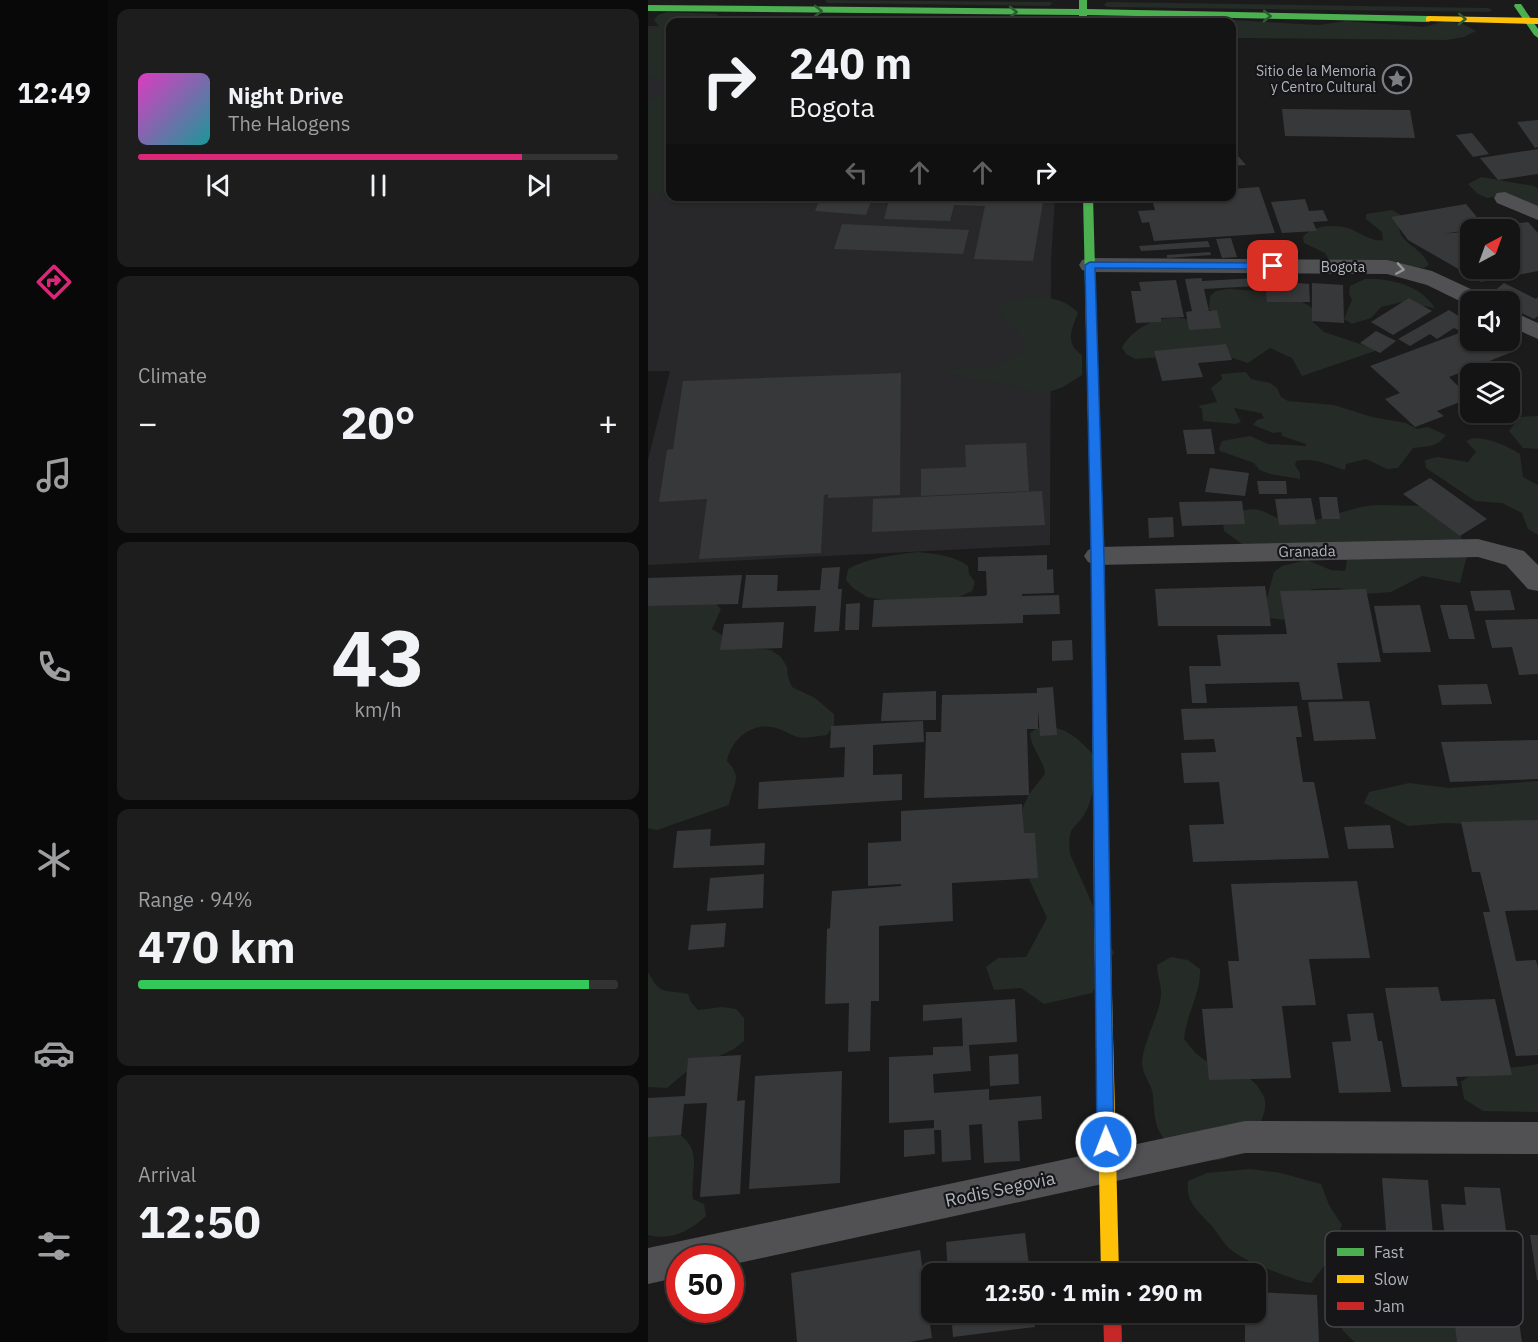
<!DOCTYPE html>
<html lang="en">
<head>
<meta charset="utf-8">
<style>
  body { margin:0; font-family:"IBM Plex Sans",sans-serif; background:#1d1d1e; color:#f1f3f6; height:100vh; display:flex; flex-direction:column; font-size:22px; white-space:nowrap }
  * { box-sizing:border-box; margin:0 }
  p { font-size:20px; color:#9d9ea0 }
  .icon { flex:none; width:33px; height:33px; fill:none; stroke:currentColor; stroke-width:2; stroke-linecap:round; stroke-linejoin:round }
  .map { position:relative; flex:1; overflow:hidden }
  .panel { display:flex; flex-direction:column; gap:9px; padding:9px; background:#0b0b0c; width:540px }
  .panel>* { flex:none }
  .guide { position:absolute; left:18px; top:18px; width:570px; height:183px; border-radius:12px; box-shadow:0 2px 4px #0004,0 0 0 2px #333334; background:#141415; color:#f1f3f6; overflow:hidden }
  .needle { width:39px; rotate:41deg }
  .fabs { position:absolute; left:812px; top:219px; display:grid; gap:12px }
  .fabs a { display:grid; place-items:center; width:60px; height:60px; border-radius:12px; background:#141415; box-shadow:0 2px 4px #0004,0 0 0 2px #333334; font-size:30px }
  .speed { position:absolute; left:18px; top:1245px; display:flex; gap:12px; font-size:30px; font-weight:700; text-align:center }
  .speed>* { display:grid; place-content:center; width:78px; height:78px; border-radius:50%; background:#141415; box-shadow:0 2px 4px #0004,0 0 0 2px #333334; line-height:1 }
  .speed .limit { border:9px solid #d22; background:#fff; color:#111 }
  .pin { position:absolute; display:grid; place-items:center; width:51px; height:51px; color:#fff; margin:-26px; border-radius:12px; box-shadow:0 3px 9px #0006 }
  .me { position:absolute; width:66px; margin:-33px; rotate:359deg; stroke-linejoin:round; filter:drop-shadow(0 0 4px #0008) }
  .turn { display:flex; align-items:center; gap:21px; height:126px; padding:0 24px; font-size:27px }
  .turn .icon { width:78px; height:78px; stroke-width:2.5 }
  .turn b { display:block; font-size:42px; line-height:51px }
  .lanes { display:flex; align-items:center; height:57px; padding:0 24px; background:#0003; justify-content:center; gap:30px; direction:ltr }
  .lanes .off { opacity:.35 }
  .big { font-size:45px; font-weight:700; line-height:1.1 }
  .panel .card { flex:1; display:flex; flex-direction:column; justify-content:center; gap:9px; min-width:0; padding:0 21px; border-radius:12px; background:#1d1d1e }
  .panel .dial { align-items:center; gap:0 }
  .dial b { font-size:78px; line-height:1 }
  .song { display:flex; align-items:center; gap:18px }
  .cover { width:72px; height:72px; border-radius:9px; background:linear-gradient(135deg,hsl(310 70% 55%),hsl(180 70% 35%)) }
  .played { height:6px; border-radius:3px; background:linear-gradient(90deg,#db2777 80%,#333334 80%) }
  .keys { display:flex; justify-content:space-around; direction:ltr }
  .heat { display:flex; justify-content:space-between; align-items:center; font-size:33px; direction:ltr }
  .charge { height:9px; border-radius:4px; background:linear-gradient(90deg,#34c759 94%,#333334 0) }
  .trip { position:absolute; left:273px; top:1263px; width:345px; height:60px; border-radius:12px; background:#141415; box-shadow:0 2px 4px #0004,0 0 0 2px #333334; font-weight:700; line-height:60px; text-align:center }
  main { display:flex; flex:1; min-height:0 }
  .menu { display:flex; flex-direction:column; width:108px; justify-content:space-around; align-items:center; background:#080808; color:#9d9ea0 }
  .menu .icon { width:42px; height:42px }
  .menu .current { color:#db2777 }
  .menu b { font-size:27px; color:#f1f3f6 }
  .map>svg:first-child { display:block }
  .built { fill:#28282a }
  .green { fill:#252b26 }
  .building { fill:#373839 }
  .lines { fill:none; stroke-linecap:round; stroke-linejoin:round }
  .street { fill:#515154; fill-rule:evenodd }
  .fast { fill:#4caf50; fill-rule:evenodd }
  .slow { fill:#ffc107; fill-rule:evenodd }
  .jam { fill:#c62828; fill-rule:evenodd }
  .oneway { stroke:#2e5b31 }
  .oneway2 { stroke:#93969b }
  .route { fill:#1a73e8; stroke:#114b97; stroke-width:1.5 }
  .labels { text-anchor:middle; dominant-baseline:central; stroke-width:4.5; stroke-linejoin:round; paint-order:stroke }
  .far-poi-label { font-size:14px; fill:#afb3ba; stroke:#161618; text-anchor:end }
  .far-street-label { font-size:14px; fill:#afb3ba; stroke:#161618 }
  .street-label { font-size:15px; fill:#afb3ba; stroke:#161618 }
  .near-street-label { font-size:18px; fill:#afb3ba; stroke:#161618 }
  .key { fill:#161618; stroke:#444549; stroke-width:1.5 }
  .key-label { font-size:16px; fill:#afb3ba }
</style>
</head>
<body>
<main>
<nav class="menu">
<b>12:49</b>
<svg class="icon current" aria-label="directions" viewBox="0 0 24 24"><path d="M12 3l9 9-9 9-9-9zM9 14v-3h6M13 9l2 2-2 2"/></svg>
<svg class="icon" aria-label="music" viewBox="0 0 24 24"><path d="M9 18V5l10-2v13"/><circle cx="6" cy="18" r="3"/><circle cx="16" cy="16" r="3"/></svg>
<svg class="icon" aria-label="phone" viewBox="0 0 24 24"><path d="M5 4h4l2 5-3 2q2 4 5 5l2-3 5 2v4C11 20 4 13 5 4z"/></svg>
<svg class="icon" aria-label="climate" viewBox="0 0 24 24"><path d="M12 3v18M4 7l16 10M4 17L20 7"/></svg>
<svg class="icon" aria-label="car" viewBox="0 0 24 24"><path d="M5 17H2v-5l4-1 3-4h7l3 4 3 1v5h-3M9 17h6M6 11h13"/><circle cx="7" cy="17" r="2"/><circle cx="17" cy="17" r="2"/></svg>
<svg class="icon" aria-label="filters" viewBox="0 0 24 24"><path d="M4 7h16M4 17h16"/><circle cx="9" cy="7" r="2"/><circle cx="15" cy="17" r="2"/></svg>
</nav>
<section class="panel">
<div class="card">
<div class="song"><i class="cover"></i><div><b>Night Drive</b><p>The Halogens</p></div></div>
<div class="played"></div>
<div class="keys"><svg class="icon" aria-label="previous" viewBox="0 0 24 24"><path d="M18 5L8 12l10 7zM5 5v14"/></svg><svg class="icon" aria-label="pause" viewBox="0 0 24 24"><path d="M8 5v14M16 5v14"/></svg><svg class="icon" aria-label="next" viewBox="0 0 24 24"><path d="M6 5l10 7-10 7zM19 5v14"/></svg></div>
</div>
<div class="card"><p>Climate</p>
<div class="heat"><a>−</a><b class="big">20°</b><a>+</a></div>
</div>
<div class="card dial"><b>43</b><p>km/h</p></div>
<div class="card"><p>Range · 94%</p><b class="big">470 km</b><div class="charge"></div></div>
<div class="card"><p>Arrival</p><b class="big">12:50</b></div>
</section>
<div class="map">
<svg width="890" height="1342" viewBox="0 0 890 1342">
  <rect width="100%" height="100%" fill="#1b1b1c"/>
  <path class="built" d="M0 26H22V196L407 197 403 263 402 545 0 565V460L22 371H0Z"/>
  <g class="green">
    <path d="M177 0 402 2 405 3 401 6 179 3Z"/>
    <path d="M459 2 840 8 844 10 841 12 459 7 456 5Z"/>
    <path d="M19 12 68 14 82 22H22V81H12L0 75V29L9 28 11 26 6 20 10 15Z"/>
    <path d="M585 20 671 25 698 21 776 27 797 21 815 24 828 31 816 37 799 40 584 38V22H566Z"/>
    <path d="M11 95H22V196L137 197C132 201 127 203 120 203 105 204 92 199 78 198 53 197 28 197 3 194L0 193V100Z"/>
    <path d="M833 177 886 186 890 189V206L849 196 839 198 830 194 820 184Z"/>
    <path d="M744 210 753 215C744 245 771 242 781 265L776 268 681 260 677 253 656 243 655 237C664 225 687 224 700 228 712 232 722 242 735 240L734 232 718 219V214Z"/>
    <path d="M717 279C742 278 773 285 787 308L754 302 733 307 723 318 704 324 696 319 704 300 701 294 702 286Z"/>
    <path d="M579 289C599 289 649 295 664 308L665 322 676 332 730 350 654 376 644 358 622 348 600 363 569 353 487 359 478 354 474 347C486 328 508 316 532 318 543 319 553 324 565 325L571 320 568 314 561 309 562 296 568 291Z"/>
    <path d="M381 297C399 297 417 298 430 313 423 330 417 344 434 355V375L415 387 393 395 362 384 337 382 312 376 296 369 346 367 374 353C382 328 351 328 352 306L360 302Z"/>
    <path d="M598 372 603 379 622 383 629 388 633 397 640 401 686 405 724 417 758 423 769 429 780 427 798 435C789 448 779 446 765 448L750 468 739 469 718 459 698 464 697 470C680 465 666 457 648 461L647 465 652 473V479L622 474 611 470 606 463 572 451 571 448 574 441 602 436 620 444 658 446V444L634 436 633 432 625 433 605 425 609 420 616 418 613 413 586 408 593 422 588 424 555 421 554 409 550 406 569 402 563 388 574 379 573 374Z"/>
    <path d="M890 416V449L875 448 861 431 871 417Z"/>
    <path d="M825 438C841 438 858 445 872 454L875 477 890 485V535L880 529 874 513 854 503 827 501 778 468 777 460 790 457 820 462 828 452 818 441Z"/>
    <path d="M728 505 779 506 810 528 819 556 812 583 774 576 743 592 716 594 691 588 664 589 655 596 644 613 636 620 622 618 616 609 626 572 634 566 659 560 683 570 697 571 699 561 688 556 594 544 576 531 575 522C593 509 604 504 625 516 632 519 639 524 647 523 675 522 700 507 728 505Z"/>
    <path d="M270 552C288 554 305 555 320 566L321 574 327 582 324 591 309 598 240 601 219 597 205 588 198 580 200 569C221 557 247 555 270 552Z"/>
    <path d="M65 601 73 609 64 629 94 647 123 650 133 657 139 667 140 677 144 687 167 698 186 714V725L179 735C170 736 158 739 150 737 142 735 136 730 128 728 105 721 83 739 79 761 96 778 84 785 81 805L9 830 0 828V602L9 606Z"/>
    <path d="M393 726C420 726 433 741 450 760 447 775 446 793 440 807 431 830 418 821 422 854L466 953 444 993 396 1004 373 988 346 990 338 967 350 958 378 957 399 918 370 855 375 831V807L381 794 397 774C395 758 383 749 382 733Z"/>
    <path d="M890 781V844L859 826 798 823 760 826 716 803 721 792 761 783 801 788Z"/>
    <path d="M523 957 540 960 552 969C553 994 538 1014 536 1039 543 1048 549 1056 559 1061 581 1074 601 1067 615 1095 626 1116 594 1152 575 1159 558 1165 524 1150 514 1136 506 1125 506 1109 505 1096 504 1083 494 1076 494 1062 495 1042 514 1010 513 992 513 984 509 975 509 965Z"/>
    <path d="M0 972C12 996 17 989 40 994L43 1002 50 1010 74 1007 88 1009 96 1018V1041L86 1049 61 1061 49 1063 19 1088 0 1087Z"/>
    <path d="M890 1064V1112L835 1111 816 1099 813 1082C836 1064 864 1070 890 1064Z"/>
    <path d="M23 1129C58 1148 42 1168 45 1199L56 1204 58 1216C42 1231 23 1241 0 1235V1136Z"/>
    <path d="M602 1169 633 1173 673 1184 681 1205 694 1225 677 1265 663 1283C647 1281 599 1262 586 1252 575 1245 571 1233 562 1224 550 1211 537 1201 540 1181L559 1173Z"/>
    <path d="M720 1280C741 1282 739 1287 755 1293 789 1305 805 1303 817 1342H707C685 1324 681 1309 697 1284Z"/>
  </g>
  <g class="building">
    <path d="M634 109 762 110 767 138 637 136Z"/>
    <path d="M890 120V147L887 148 869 122Z"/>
    <path d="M824 133 841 154 825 157 808 135Z"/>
    <path d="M584 149 598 165 584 166Z"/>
    <path d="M890 149V174L850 180 832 158Z"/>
    <path d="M611 187 627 233 506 241 501 222 494 223 490 211 507 210 503 196H584V189Z"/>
    <path d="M173 196H225L218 215 167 211Z"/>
    <path d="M242 196H396L385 261 326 259 337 206 306 205 302 221 236 219Z"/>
    <path d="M657 199 661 211 675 210 680 221 665 222 669 231 634 233 623 202Z"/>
    <path d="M818 204 837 227 795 234 822 231V268H861V230L838 228 880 222 890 233V271L833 282 760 240 743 217Z"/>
    <path d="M194 224 321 230 315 254 186 249Z"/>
    <path d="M583 238 589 257 574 258 568 239Z"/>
    <path d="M560 241 562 247 493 251 491 246Z"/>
    <path d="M562 252 563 255 519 258V255Z"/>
    <path d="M554 278V281L608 278 610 286 556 289 561 311 569 310 573 328 541 330 538 312 544 311 537 279Z"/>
    <path d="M528 280 536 317 513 318V322L488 323 483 291H493L491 282Z"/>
    <path d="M617 280 661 284 662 302H619Z"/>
    <path d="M664 283 695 285 696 323 664 321Z"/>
    <path d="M856 283 888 299 890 297V316L886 319 861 307V302H849L839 297Z"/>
    <path d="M761 298 784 311 745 335 723 322Z"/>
    <path d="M801 310 822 323 810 330 806 328 789 339 782 334 762 346 750 339Z"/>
    <path d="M822 329V340H851L864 352 801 377 822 398 789 411 796 416 767 427 737 399 752 393 722 366Z"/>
    <path d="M728 331 748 341 732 353 712 343Z"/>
    <path d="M578 344 584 360 550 363 555 377 514 381 506 351Z"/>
    <path d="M838 365 848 374H822V380L815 374Z"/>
    <path d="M253 373 252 495 180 498V494L176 495 173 553 51 559 59 499 11 502 19 450 25 449 35 381Z"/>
    <path d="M563 429 567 454H539L535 430Z"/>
    <path d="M378 443 381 491 273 496V469L318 467 317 445Z"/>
    <path d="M562 468 601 473 597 496 557 492Z"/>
    <path d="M782 478 839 519 812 536 755 494Z"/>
    <path d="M609 481H638L639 494H611Z"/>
    <path d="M394 491 397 525 224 532 225 499Z"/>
    <path d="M671 497H689L692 519H674Z"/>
    <path d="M663 498 668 524 631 525 627 499Z"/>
    <path d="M594 501 597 524 534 526 531 502Z"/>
    <path d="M525 517 526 537 501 538 500 518Z"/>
    <path d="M399 555V570L405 569 406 593 374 594V596L411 595 412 614 375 615V623L224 627 226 600 336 596 339 595 338 571H330V557Z"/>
    <path d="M192 567 190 589H194L191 631 166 632 168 606 94 608 98 575H130L129 591 172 590 174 568Z"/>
    <path d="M94 575 90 604 0 606V578Z"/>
    <path d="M617 586 623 626H510L507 589Z"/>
    <path d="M718 589 733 662 689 663 695 699 654 700 651 682 557 684 559 703H544L541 666H573L569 635 639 634 632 591Z"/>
    <path d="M862 590 867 610 827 611 822 591Z"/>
    <path d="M212 603 211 630H197L198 604Z"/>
    <path d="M772 605 783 652 735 653 726 606Z"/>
    <path d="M792 605H819L827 639H801Z"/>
    <path d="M890 619V674L871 675 864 647 844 648 837 620Z"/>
    <path d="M136 622 134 648 72 650 76 624Z"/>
    <path d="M424 640 425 660 404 661V641Z"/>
    <path d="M839 684 844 704 794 705 790 685Z"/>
    <path d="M405 687 409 735 392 736 390 710V729H379L381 795 276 798 278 732H293L294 695 389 693V688Z"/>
    <path d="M288 691V720L233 721 235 693Z"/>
    <path d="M721 701 728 739 666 741 660 702Z"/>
    <path d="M649 706 654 737H648L655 782H666L681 858 545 862 541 825 576 824 571 782 536 783 533 753 568 752 566 739 536 740 533 709Z"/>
    <path d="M275 721 276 742 225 745V775L254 774V800L110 809 111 782 196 777 197 747 182 748 183 726Z"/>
    <path d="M890 740V779L802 782 793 742Z"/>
    <path d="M374 804 376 833H387L390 878 304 883 305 921 231 926V1001H223L222 1051 200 1052 201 1003 177 1004 179 929 182 928 184 891 253 886V884L220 886V843L253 841V811Z"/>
    <path d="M890 820V910L857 911 868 961 888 960 890 967V1055L868 1056 835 912H842L832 872H824L813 822Z"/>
    <path d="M742 825 746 848 700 849 696 827Z"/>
    <path d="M63 829 62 846 117 843 116 865 25 868 29 831Z"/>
    <path d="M116 874 115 908 59 911 62 878Z"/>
    <path d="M709 881 722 958 661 959 668 1005 634 1006 643 1078 561 1080 554 1009 585 1008 580 961H591L583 884Z"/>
    <path d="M78 923 76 947 40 950 43 925Z"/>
    <path d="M790 987 793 1001 847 999 864 1075 808 1077 810 1086 754 1087 737 988Z"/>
    <path d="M367 999 369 1042 321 1045 323 1071 285 1074 286 1093 341 1089V1100L393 1096 394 1119 370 1121 372 1161 336 1163 334 1124 321 1125 323 1160 294 1162 293 1130H286L287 1154 256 1157V1130L286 1128V1120L241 1123V1057L285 1055V1047L315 1046 314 1018 275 1021V1005Z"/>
    <path d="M725 1013 730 1041H734L743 1092 691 1093 684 1042 703 1041 699 1014Z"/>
    <path d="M370 1054 371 1084 342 1086 341 1056Z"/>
    <path d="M93 1055 89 1101 97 1100 92 1194 52 1197 59 1103 36 1104 33 1135 0 1137V1098L37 1096 40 1058Z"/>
    <path d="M194 1071 192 1183 101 1189 107 1076Z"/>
    <path d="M734 1178 780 1180 787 1258 740 1256Z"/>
    <path d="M816 1187 852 1188 874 1342H809L793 1204 818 1205Z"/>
    <path d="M377 1233 382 1274H300L298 1242Z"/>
    <path d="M882 1235H890V1280H889Z"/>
    <path d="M272 1250 284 1338 262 1342H149L143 1273Z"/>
    <path d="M608 1292 669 1295 671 1342H597V1312H608Z"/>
    <path d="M303 1312H386L387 1327 305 1337Z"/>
  </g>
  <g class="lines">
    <g class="street">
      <path d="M857 192 890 206V220L849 203 846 198 849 193Z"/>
      <path d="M442 258 739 260 784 271 840 297 843 302H822V306L779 285 739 274 442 272 434 270 431 265 434 260Z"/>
      <path d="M861 310 890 323V339L861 326Z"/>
      <path d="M830 539 876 551 890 565V591L880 589 858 565 830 557 449 565 440 562 436 556 440 550 449 547Z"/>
      <path d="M597 1121 890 1122V1154L597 1153 82 1265V1258H32V1277L0 1284V1248Z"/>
    </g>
    <g class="fast">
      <path d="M431 0H439V9L781 16 785 19 781 22 439 15V22H431V15L0 11V5L431 9Z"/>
      <path d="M867 4H873L890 29V38L886 35 866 6Z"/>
      <path d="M435 196H445L455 556 462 916 459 920 454 922 449 920 446 916 443 556Z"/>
    </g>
    <g class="slow">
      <path d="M781 16 890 18V24L778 21V17Z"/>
      <path d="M454 910 459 912 462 916 471 1274H453L446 916 449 912Z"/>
    </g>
    <path class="jam" d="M455 1312H473L474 1342H456Z"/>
  </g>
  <defs><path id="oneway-chevron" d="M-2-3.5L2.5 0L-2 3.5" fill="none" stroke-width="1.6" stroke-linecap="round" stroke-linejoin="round" transform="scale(1.5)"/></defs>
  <g class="oneway">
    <use href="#oneway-chevron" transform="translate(170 11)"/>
    <use href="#oneway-chevron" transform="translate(365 12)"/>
    <use href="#oneway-chevron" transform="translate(619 16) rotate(1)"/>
    <use href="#oneway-chevron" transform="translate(814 19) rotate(1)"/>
  </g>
  <use class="oneway2" href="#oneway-chevron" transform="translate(752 269) rotate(9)"/>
  <path class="route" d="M442 262 625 263 630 266 625 269 447 268 456 556 466 1142 464 1147 458 1150 452 1147 449 1142 443 556 437 265Z"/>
  <defs>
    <g id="sight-ring" transform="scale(1.5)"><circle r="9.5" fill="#161618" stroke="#7b7e83" stroke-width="1.5"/><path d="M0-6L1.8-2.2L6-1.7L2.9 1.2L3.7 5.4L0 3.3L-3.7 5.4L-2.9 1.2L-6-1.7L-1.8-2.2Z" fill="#7b7e83"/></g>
  </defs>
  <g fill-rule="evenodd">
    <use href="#sight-ring" x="749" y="79"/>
  </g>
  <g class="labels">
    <g class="far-poi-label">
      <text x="728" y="71">Sitio de la Memoria<tspan x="728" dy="16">y Centro Cultural</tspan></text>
    </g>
    <g class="far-street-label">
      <text x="695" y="267">Bogota</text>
    </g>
    <g class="street-label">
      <text transform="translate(659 551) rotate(-1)">Granada</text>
    </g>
    <g class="near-street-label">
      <text transform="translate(352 1189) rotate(-12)">Rodis Segovia</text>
    </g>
  </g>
  <rect x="677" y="1231" width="198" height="96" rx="9" class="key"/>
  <rect x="689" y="1248" width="27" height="8" fill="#4caf50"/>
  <rect x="689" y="1275" width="27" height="8" fill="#ffc107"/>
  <rect x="689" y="1302" width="27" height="8" fill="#c62828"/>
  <g class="key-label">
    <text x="726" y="1258">Fast</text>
    <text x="726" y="1285">Slow</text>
    <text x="726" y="1312">Jam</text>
  </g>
</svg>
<div class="fabs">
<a><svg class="needle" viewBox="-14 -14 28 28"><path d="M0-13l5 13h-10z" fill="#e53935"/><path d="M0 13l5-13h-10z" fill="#9d9ea0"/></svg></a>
<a><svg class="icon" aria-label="sound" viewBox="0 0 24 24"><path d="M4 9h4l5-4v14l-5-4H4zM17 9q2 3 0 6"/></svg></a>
<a><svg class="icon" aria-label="layers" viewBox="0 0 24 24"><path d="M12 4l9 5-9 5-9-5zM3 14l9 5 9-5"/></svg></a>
</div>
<div class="speed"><div class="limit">50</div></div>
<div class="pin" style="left:625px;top:266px;background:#d93025"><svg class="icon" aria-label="arrive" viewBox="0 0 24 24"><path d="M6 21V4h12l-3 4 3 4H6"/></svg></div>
<svg class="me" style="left:458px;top:1142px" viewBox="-20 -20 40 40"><circle r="17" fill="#1a73e8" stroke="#fff" stroke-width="3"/><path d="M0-11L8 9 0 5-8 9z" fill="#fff"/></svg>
<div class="trip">12:50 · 1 min · 290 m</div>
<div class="guide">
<div class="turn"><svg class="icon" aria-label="right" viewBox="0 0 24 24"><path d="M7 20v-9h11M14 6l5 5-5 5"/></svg><div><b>240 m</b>Bogota</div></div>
<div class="lanes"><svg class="icon off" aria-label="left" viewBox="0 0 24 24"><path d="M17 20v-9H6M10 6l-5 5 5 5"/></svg><svg class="icon off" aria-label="ahead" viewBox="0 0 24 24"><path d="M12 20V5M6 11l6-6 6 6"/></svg><svg class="icon off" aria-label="ahead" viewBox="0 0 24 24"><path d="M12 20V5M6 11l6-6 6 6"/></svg><svg class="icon" aria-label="right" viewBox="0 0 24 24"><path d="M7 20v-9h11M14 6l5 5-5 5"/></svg></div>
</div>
</div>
</main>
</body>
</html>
